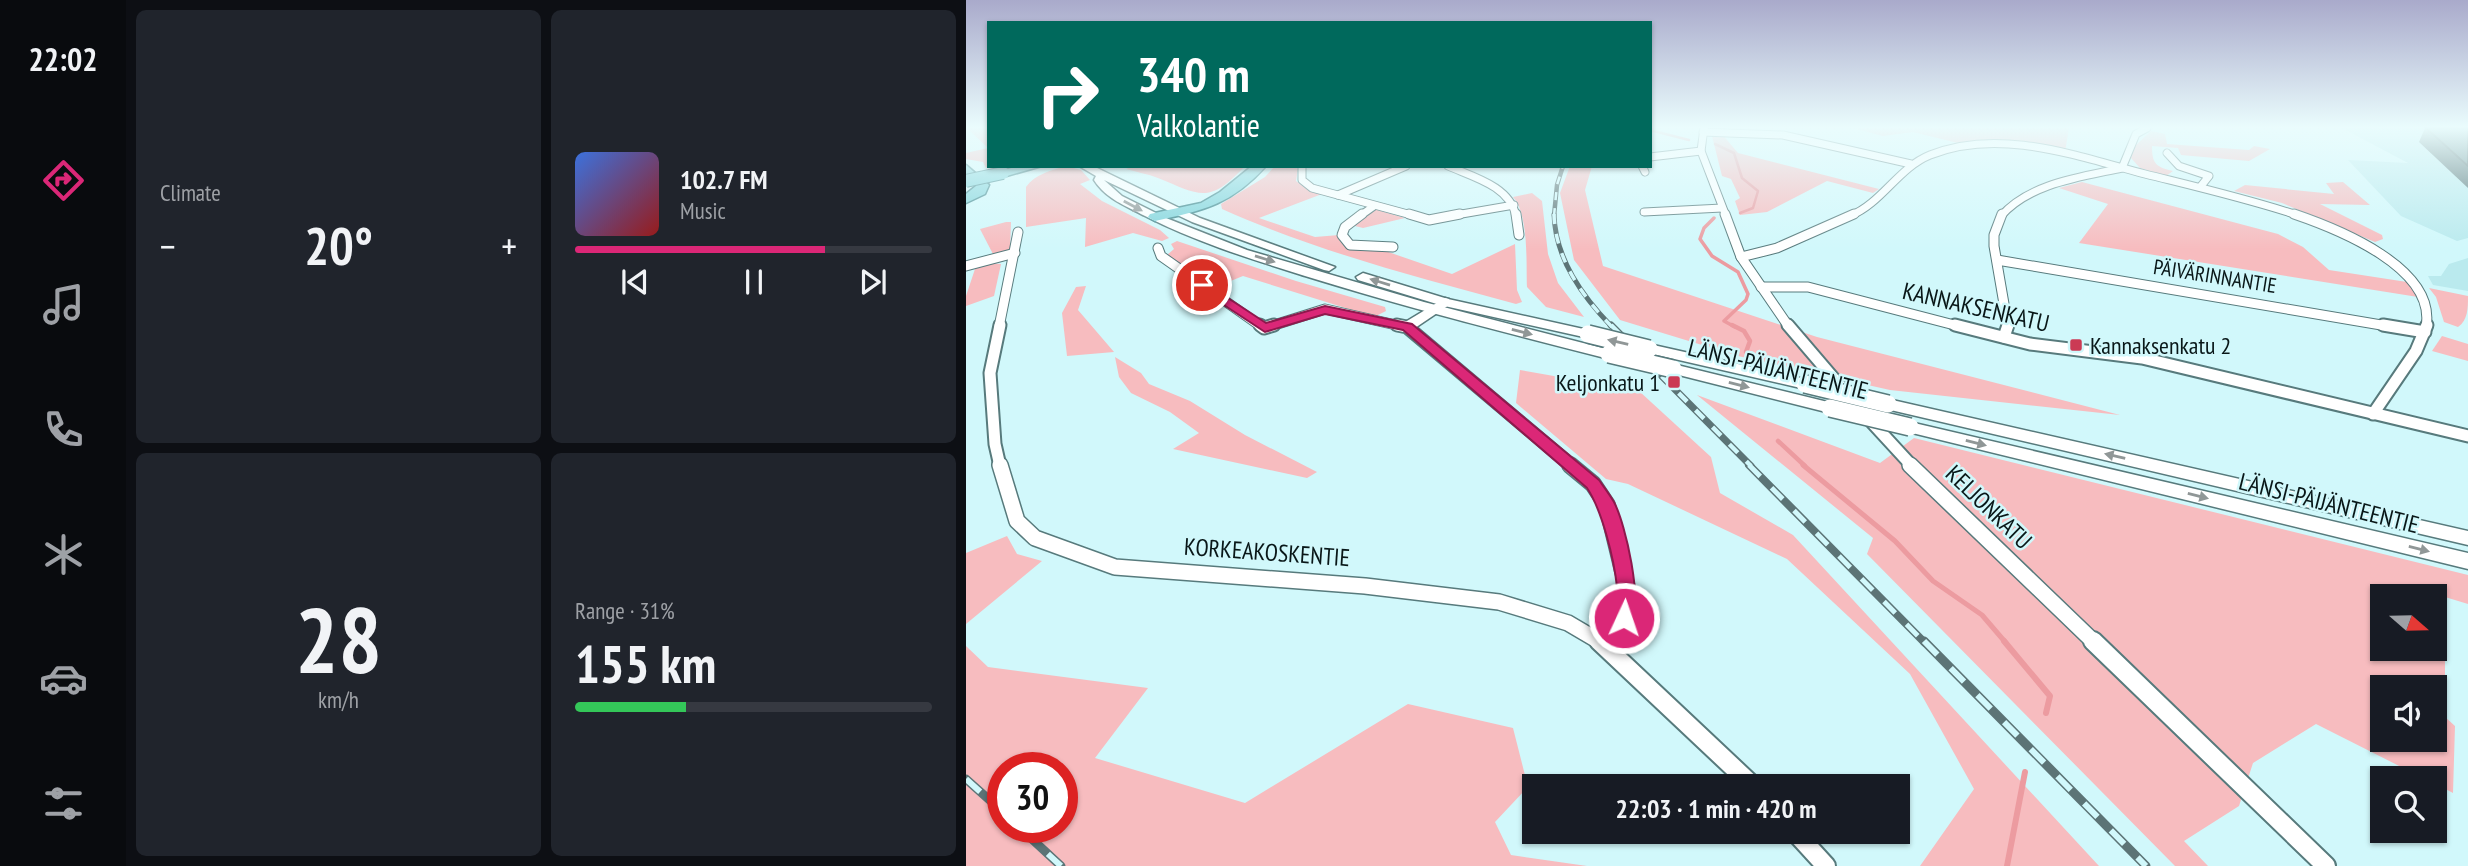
<!DOCTYPE html>
<html lang="en">
<head>
<meta charset="utf-8">
<style>
  body { margin:0; font-family:"PT Sans Narrow",sans-serif; background:#20242c; color:#f1f3f6; height:100vh; display:flex; flex-direction:column; font-size:26px; white-space:nowrap }
  * { box-sizing:border-box; margin:0 }
  p { font-size:23px; color:#9ea1a6 }
  .icon { flex:none; width:38px; height:38px; fill:none; stroke:currentColor; stroke-width:2; stroke-linecap:round; stroke-linejoin:round }
  .map { position:relative; flex:1; overflow:hidden }
  .panel { display:flex; flex-direction:column; gap:10px; padding:10px; background:#0d0f14; width:840px }
  .panel>* { flex:none }
  .guide { position:absolute; left:21px; top:21px; width:665px; height:147px; border-radius:0px; box-shadow:0 2px 5px #0004; background:#00695c; color:#fff; overflow:hidden }
  .needle { width:46px; rotate:110deg }
  .tools { position:absolute; left:1404px; top:584px; display:grid; gap:14px }
  .tools a { display:grid; place-items:center; width:77px; height:77px; border-radius:0px; background:#171b24; box-shadow:0 2px 5px #0004; font-size:35px }
  .speed { position:absolute; left:21px; top:752px; display:flex; gap:14px; font-size:35px; font-weight:700; text-align:center }
  .speed>* { display:grid; place-content:center; width:91px; height:91px; border-radius:50%; background:#171b24; box-shadow:0 2px 5px #0004; line-height:1 }
  .speed .limit { border:10px solid #d22; background:#fff; color:#111 }
  .pin { position:absolute; display:grid; place-items:center; width:60px; height:60px; color:#fff; margin:-30px; border:4px solid #fff; border-radius:50%; box-shadow:0 2px 7px #0007 }
  .me { position:absolute; width:77px; margin:-38px; rotate:3deg; stroke-linejoin:round; filter:drop-shadow(0 0 5px #0008) }
  .turn { display:flex; align-items:center; gap:24px; height:147px; padding:0 35px; font-size:32px }
  .turn .icon { width:91px; height:91px; stroke-width:2.5 }
  .turn b { display:block; font-size:49px; line-height:60px }
  .big { font-size:52px; font-weight:800; line-height:1.1 }
  .panel .widget { flex:1; display:flex; flex-direction:column; justify-content:center; gap:10px; min-width:0; padding:0 24px; border-radius:10px; background:#20242c }
  .panel .dial { align-items:center; gap:0 }
  .dial b { font-size:91px; line-height:1 }
  .song { display:flex; align-items:center; gap:21px }
  .cover { width:84px; height:84px; border-radius:10px; background:linear-gradient(135deg,hsl(220 70% 55%),hsl(0 70% 35%)) }
  .played { height:7px; border-radius:4px; background:linear-gradient(90deg,#db2777 70%,#363941 70%) }
  .keys { display:flex; justify-content:space-around; direction:ltr }
  .heat { display:flex; justify-content:space-between; align-items:center; font-size:38px; direction:ltr }
  .charge { height:10px; border-radius:5px; background:linear-gradient(90deg,#34c759 31%,#363941 0) }
  .panel .tiles { flex:1; display:grid; gap:10px; grid-template-columns:repeat(2,1fr) }
  .trip { position:absolute; left:556px; top:774px; width:388px; height:70px; border-radius:0px; background:#171b24; box-shadow:0 2px 5px #0004; font-weight:800; line-height:70px; text-align:center }
  main { display:flex; flex:1; min-height:0 }
  .tabs { display:flex; flex-direction:column; width:126px; justify-content:space-around; align-items:center; background:#090b0e; color:#9ea1a6 }
  .tabs .icon { width:49px; height:49px }
  .tabs .current { color:#db2777 }
  .tabs b { font-size:32px; color:#f1f3f6 }
  .map>svg:first-child { display:block }
  .built { fill:#baeaee }
  .green { fill:#f7bcbf; fill-rule:evenodd }
  .lines { fill:none; stroke-linecap:round; stroke-linejoin:round }
  .stream-far4 { stroke:#ec9ba0; stroke-width:2.5 }
  .stream-far3 { stroke:#ec9ba0; stroke-width:3.5 }
  .stream-far2 { stroke:#ec9ba0; stroke-width:4.5 }
  .stream-far1 { stroke:#ec9ba0; stroke-width:5 }
  .stream { stroke:#ec9ba0; stroke-width:6 }
  .minor-far4-casing { stroke:#577a7c; stroke-width:9 }
  .minor-far3-casing { stroke:#577a7c; stroke-width:11 }
  .minor-far2-casing { stroke:#577a7c; stroke-width:15 }
  .minor-far1-casing { stroke:#577a7c; stroke-width:18 }
  .minor-casing { stroke:#577a7c; stroke-width:22 }
  .tertiary-casing { stroke:#577a7c; stroke-width:3 }
  .secondary-casing { stroke:#577a7c; stroke-width:3 }
  .trunk-casing { stroke:#448b91; stroke-width:3 }
  .minor-far4 { stroke:#fff; stroke-width:7 }
  .minor-far3 { stroke:#fff; stroke-width:9 }
  .minor-far2 { stroke:#fff; stroke-width:11 }
  .minor-far1 { stroke:#fff; stroke-width:15 }
  .minor { stroke:#fff; stroke-width:18 }
  .tertiary { fill:#fff; fill-rule:evenodd }
  .secondary { fill:#fff; fill-rule:evenodd }
  .trunk { fill:#82d4db; fill-rule:evenodd }
  .rail-far4-casing { stroke:#5c7476; stroke-width:4.5 }
  .rail-far3-casing { stroke:#5c7476; stroke-width:5 }
  .rail-far2-casing { stroke:#5c7476; stroke-width:7 }
  .rail-far1-casing { stroke:#5c7476; stroke-width:8 }
  .rail-casing { stroke:#5c7476; stroke-width:9 }
  .rail-far4 { stroke:#d1f8fb; stroke-width:2.5; stroke-dasharray:8; stroke-linecap:butt }
  .rail-far3 { stroke:#d1f8fb; stroke-width:3.5; stroke-dasharray:10; stroke-linecap:butt }
  .rail-far2 { stroke:#d1f8fb; stroke-width:4.5; stroke-dasharray:12; stroke-linecap:butt }
  .rail-far1 { stroke:#d1f8fb; stroke-width:5; stroke-dasharray:16; stroke-linecap:butt }
  .rail { stroke:#d1f8fb; stroke-width:6; stroke-dasharray:19; stroke-linecap:butt }
  .secondary-bridge-casing { stroke:#577a7c; stroke-width:20; stroke-linecap:butt }
  .trunk-bridge-casing { stroke:#448b91; stroke-width:14; stroke-linecap:butt }
  .secondary-bridge { stroke:#fff; stroke-width:17 }
  .trunk-bridge { stroke:#82d4db; stroke-width:12 }
  .wall { fill:#516f72 }
  .building { fill:#5e8184; stroke:#425a5c; stroke-width:2 }
  .oneway { fill:#909797 }
  .route { fill:#db2777; stroke:#8e194d; stroke-width:2 }
  .poi-dot { fill:#cb3a54; stroke:#d1f8fb; stroke-width:2.5 }
  .labels { text-anchor:middle; dominant-baseline:central; stroke-width:5; stroke-linejoin:round; paint-order:stroke }
  .far-street-label { font-size:21px; fill:#091718; stroke:#d1f8fb }
  .street-label { font-size:24px; fill:#091718; stroke:#d1f8fb }
  .poi-label { font-size:24px; fill:#091718; stroke:#d1f8fb; text-anchor:start }
</style>
</head>
<body>
<main>
<nav class="tabs">
<b>22:02</b>
<svg class="icon current" aria-label="directions" viewBox="0 0 24 24"><path d="M12 3l9 9-9 9-9-9zM9 14v-3h6M13 9l2 2-2 2"/></svg>
<svg class="icon" aria-label="music" viewBox="0 0 24 24"><path d="M9 18V5l10-2v13"/><circle cx="6" cy="18" r="3"/><circle cx="16" cy="16" r="3"/></svg>
<svg class="icon" aria-label="phone" viewBox="0 0 24 24"><path d="M5 4h4l2 5-3 2q2 4 5 5l2-3 5 2v4C11 20 4 13 5 4z"/></svg>
<svg class="icon" aria-label="climate" viewBox="0 0 24 24"><path d="M12 3v18M4 7l16 10M4 17L20 7"/></svg>
<svg class="icon" aria-label="car" viewBox="0 0 24 24"><path d="M5 17H2v-5l4-1 3-4h7l3 4 3 1v5h-3M9 17h6M6 11h13"/><circle cx="7" cy="17" r="2"/><circle cx="17" cy="17" r="2"/></svg>
<svg class="icon" aria-label="filters" viewBox="0 0 24 24"><path d="M4 7h16M4 17h16"/><circle cx="9" cy="7" r="2"/><circle cx="15" cy="17" r="2"/></svg>
</nav>
<section class="panel">
<div class="tiles">
<div class="widget"><p>Climate</p>
<div class="heat"><a>−</a><b class="big">20°</b><a>+</a></div>
</div>
<div class="widget">
<div class="song"><i class="cover"></i><div><b>102.7 FM</b><p>Music</p></div></div>
<div class="played"></div>
<div class="keys"><svg class="icon" aria-label="previous" viewBox="0 0 24 24"><path d="M18 5L8 12l10 7zM5 5v14"/></svg><svg class="icon" aria-label="pause" viewBox="0 0 24 24"><path d="M8 5v14M16 5v14"/></svg><svg class="icon" aria-label="next" viewBox="0 0 24 24"><path d="M6 5l10 7-10 7zM19 5v14"/></svg></div>
</div>
<div class="widget dial"><b>28</b><p>km/h</p></div>
<div class="widget"><p>Range · 31%</p><b class="big">155 km</b><div class="charge"></div></div>
</div>
</section>
<div class="map">
<svg width="1502" height="866" viewBox="0 0 1502 866">
  <rect width="100%" height="100%" fill="#d1f8fb"/>
  <g class="built">
    <path d="M1376 128H1502V238L1491 241 1435 216 1382 160 1442 163Z"/>
    <path d="M1502 258V291L1467 285 1462 276H1475L1483 264Z"/>
  </g>
  <g class="green">
    <path d="M1 128H23V165L20 168 17 162 0 159V153L22 148Z"/>
    <path d="M887 128H1103L1099 152 1045 142 1000 145 947 132 917 136Z"/>
    <path d="M1185 131 1199 134 1201 144 1283 150 1288 146 1304 149 1283 161 1215 155 1212 148 1186 146C1186 164 1190 167 1207 171L1200 176 1174 168 1165 158 1168 147Z"/>
    <path d="M756 134 772 153 913 189 907 193 861 181 801 212 774 215 769 201 774 198 765 179 756 176 746 136Z"/>
    <path d="M100 166 115 170 124 180 114 184 136 201 194 230 203 238 196 241 167 233 119 247 120 218 60 227V187C69 174 86 170 100 166Z"/>
    <path d="M166 166H279C243 205 234 195 192 178 182 174 170 172 160 169Z"/>
    <path d="M604 166H626L619 190 637 266 851 337 1154 415 924 390 772 356 654 320 608 260 594 193Z"/>
    <path d="M308 167H329L332 169 330 181 341 189 356 194 293 218 349 237 373 235 486 274 549 244 551 290 556 302 550 304C450 277 350 251 256 209L255 204 299 177Z"/>
    <path d="M1116 182 1312 234 1337 247 1363 270 1441 282 1452 297 1113 243 1142 204 1093 188Z"/>
    <path d="M1377 182 1404 205 1354 204 1416 235 1417 239 1409 242 1316 203 1268 191 1279 185 1368 194 1360 183Z"/>
    <path d="M566 193 576 201 582 254 592 283 618 317 580 307 561 287C560 264 563 214 547 197Z"/>
    <path d="M408 209 439 218 397 228 385 225Z"/>
    <path d="M40 222H45L44 249 28 256 14 229Z"/>
    <path d="M211 241 330 281 419 307 420 311 412 315H402L277 276 245 289 201 255 208 249 205 244Z"/>
    <path d="M23 263 35 264 28 296 0 306V296L10 266Z"/>
    <path d="M120 286 112 310 148 352 101 356 96 313 110 287Z"/>
    <path d="M1463 288 1502 296C1502 308 1502 320 1492 327L1478 322 1470 297Z"/>
    <path d="M1476 336 1502 344V361L1466 351Z"/>
    <path d="M149 357 175 373 183 384 224 401 279 435 351 472 341 478 207 449 233 433 204 412 165 393 153 377Z"/>
    <path d="M554 370 673 391 745 457 754 493 827 535 1133 866H954L1008 789 944 674 821 559 662 484 640 479 550 403Z"/>
    <path d="M731 395 914 463 948 438 1502 575V604L1479 597V685L1468 705V688H1416V740H1468V707L1489 726 1487 793 1468 783V779H1459L1350 724 1287 763 1273 806 1218 841 1242 866H1209L901 554 907 538ZM1416 597H1468V649H1416Z"/>
    <path d="M41 536 51 554 76 561 0 624V553Z"/>
    <path d="M0 646 22 667 182 688 129 758 279 803 442 704 547 728 562 787 529 822 545 855 621 866H0ZM37 768H96V828H37Z"/>
  </g>
  <g class="lines">
    <g class="stream-far4">
      <path d="M684 130 723 140"/>
      <path d="M749 144 768 153 776 178 792 191 787 208 774 213"/>
    </g>
    <path class="stream-far3" d="M748 218 738 228 734 239 746 256 772 272 782 294 780 300 758 321 769 327"/>
    <g class="stream-far2">
      <path d="M766 325 778 331 784 341 780 352"/>
      <path d="M812 441 839 466"/>
    </g>
    <path class="stream-far1" d="M837 465 929 541 967 581 1016 615 1040 643"/>
    <g class="stream">
      <path d="M1038 641 1084 696 1080 713"/>
      <path d="M1041 866 1059 772"/>
    </g>
    <g class="minor-far4-casing">
      <g id="minor-far4">
        <path d="M738 128 735 151 760 216"/>
        <path d="M737 132 817 135 945 164"/>
        <path d="M1201 153 1213 166 1243 176 1235 186"/>
        <path d="M684 157 735 151"/>
        <path d="M336 166V180L346 188 449 216"/>
        <path d="M482 166C507 177 544 186 550 216"/>
        <path d="M676 166 679 172"/>
        <path d="M372 195 440 166"/>
        <path d="M678 212 756 208"/>
        <path d="M394 216 408 206"/>
        <path d="M484 216 548 205"/>
        <path d="M884 216C916 203 932 168 964 155 1033 127 1111 156 1179 174 1231 187 1283 199 1334 216"/>
        <path d="M1035 216C1064 183 1115 177 1156 168L1170 134 1181 128"/>
      </g>
    </g>
    <g class="minor-far3-casing">
      <g id="minor-far3">
        <path d="M396 214 379 227 376 235 384 245 427 247"/>
        <path d="M443 214 463 220 494 214"/>
        <path d="M550 214 553 235"/>
        <path d="M759 214 775 257 823 327"/>
        <path d="M1036 214 1028 235V246L1042 327"/>
        <path d="M1328 214C1372 229 1471 268 1460 327"/>
        <path d="M192 248 195 256 296 327"/>
        <path d="M775 257 811 248 888 214"/>
        <path d="M1031 260 1427 327"/>
        <path d="M0 266 49 253"/>
        <path d="M795 287H842L996 327"/>
        <path d="M33 327 52 232"/>
        <path d="M302 327 359 309 439 327"/>
      </g>
    </g>
    <g class="minor-far2-casing">
      <g id="minor-far2">
        <path d="M34 325 24 373 29 444 34 466"/>
        <path d="M294 325 298 328 308 325"/>
        <path d="M431 325 441 327 606 466"/>
        <path d="M822 325 881 394"/>
        <path d="M989 325 1064 344 1176 358 1502 436"/>
        <path d="M1417 325 1459 332"/>
        <path d="M1038 337 1042 325"/>
        <path d="M1407 414 1450 351 1461 325"/>
        <path d="M900 416 946 466"/>
      </g>
    </g>
    <g class="minor-far1-casing">
      <g id="minor-far1">
        <path d="M34 465 51 521 69 538 149 567 399 586 533 602 602 623 636 643"/>
        <path d="M604 465 627 484 641 505 661 588 658 618 639 643"/>
        <path d="M944 465 1129 643"/>
      </g>
    </g>
    <g class="minor-casing">
      <g id="minor">
        <path d="M633 641 787 786"/>
        <path d="M1127 641 1360 866"/>
        <path d="M638 644 640 641"/>
        <path d="M828 831 860 866"/>
      </g>
    </g>
    <g class="tertiary-casing">
      <path id="tertiary" d="M479 298 483 299V305L446 330H436V324Z"/>
    </g>
    <g class="secondary-casing">
      <g id="secondary">
        <path d="M113 166H127L234 218 369 267 363 271 358 270 226 222 138 180 156 196 200 218 281 250 458 302 648 351 651 354 643 359C541 333 439 307 339 276 285 259 230 242 179 216 160 206 140 199 128 180L130 176Z"/>
        <path d="M397 273 482 299 622 330 629 334 622 338 474 305 392 280 390 277Z"/>
        <path d="M683 344 839 379 847 384 839 389 678 352 675 349 678 346Z"/>
        <path d="M707 364 870 404 872 408 864 413 701 372 699 369 701 366Z"/>
        <path d="M922 399 1502 531V545L916 408 914 404 916 400Z"/>
        <path d="M944 422 1502 553V569L938 431 935 427 938 423Z"/>
      </g>
    </g>
    <g class="trunk-casing">
      <g id="trunk">
        <path d="M0 165 23 185 19 194 0 203V194L10 186 0 176Z"/>
        <path d="M51 166H76L37 177 31 173Z"/>
        <path d="M286 166H300C265 205 238 210 189 221L182 217 184 214 235 203 254 192Z"/>
      </g>
    </g>
    <use href="#minor-far4" class="minor-far4"/>
    <use href="#minor-far3" class="minor-far3"/>
    <use href="#minor-far2" class="minor-far2"/>
    <use href="#minor-far1" class="minor-far1"/>
    <use href="#minor" class="minor"/>
    <use href="#tertiary" class="tertiary"/>
    <use href="#secondary" class="secondary"/>
    <use href="#trunk" class="trunk"/>
    <g class="rail-far4-casing">
      <path id="rail-far4" d="M588 216 591 185 597 166"/>
    </g>
    <g class="rail-far3-casing">
      <path id="rail-far3" d="M588 214C589 259 617 297 646 327"/>
    </g>
    <g class="rail-far2-casing">
      <path id="rail-far2" d="M645 325 785 466"/>
    </g>
    <g class="rail-far1-casing">
      <path id="rail-far1" d="M783 465 959 643"/>
    </g>
    <g class="rail-casing">
      <g id="rail">
        <path d="M958 641 1180 866"/>
        <path d="M0 779 37 812"/>
        <path d="M54 828 95 866"/>
      </g>
    </g>
    <use href="#rail-far4" class="rail-far4"/>
    <use href="#rail-far3" class="rail-far3"/>
    <use href="#rail-far2" class="rail-far2"/>
    <use href="#rail-far1" class="rail-far1"/>
    <use href="#rail" class="rail"/>
    <g class="secondary-bridge-casing">
      <g id="secondary-bridge">
        <path d="M622 334 683 349"/>
        <path d="M643 354 707 369"/>
        <path d="M839 384 922 404"/>
        <path d="M864 408 944 427"/>
      </g>
    </g>
    <g class="trunk-bridge-casing">
      <path id="trunk-bridge" d="M0 181 37 173"/>
    </g>
    <use href="#secondary-bridge" class="secondary-bridge"/>
    <use href="#trunk-bridge" class="trunk-bridge"/>
  </g>
  <path class="wall" d="M1459 128H1502V188L1453 142Z"/>
  <path class="building" d="M1460 128H1502V166Z"/>
  <defs><path id="oneway-solid" d="M-6-.8H1V-3.2L6.5 0L1 3.2V.8H-6Z" transform="scale(1.75)"/></defs>
  <g class="oneway">
    <use href="#oneway-solid" transform="translate(167 206) rotate(28)"/>
    <use href="#oneway-solid" transform="translate(299 259) rotate(17)"/>
    <use href="#oneway-solid" transform="translate(414 282) rotate(-163)"/>
    <use href="#oneway-solid" transform="translate(556 332) rotate(14)"/>
    <use href="#oneway-solid" transform="translate(652 342) rotate(-167)"/>
    <use href="#oneway-solid" transform="translate(773 385) rotate(14)"/>
    <use href="#oneway-solid" transform="translate(1010 443) rotate(14)"/>
    <use href="#oneway-solid" transform="translate(1149 456) rotate(-167)"/>
    <use href="#oneway-solid" transform="translate(1232 496) rotate(14)"/>
    <use href="#oneway-solid" transform="translate(1453 549) rotate(14)"/>
  </g>
  <linearGradient id="sky" x2="0" y2="1"><stop stop-color="#a9aacb"/><stop offset="0.51" stop-color="#eafcfd"/><stop offset="1" stop-color="#eafcfd" stop-opacity="0"/></linearGradient>
  <rect width="1502" height="249" fill="url(#sky)"/>
  <path class="route" d="M236 281 300 323 359 306 446 324 633 480C638 487 644 495 648 502 660 525 677 602 665 624L658 626 651 624C644 612 652 599 651 587 648 559 636 510 621 488L437 330 359 314 299 332 232 288 230 285Z"/>
  <g class="poi-dot">
    <rect x="1103" y="338" width="14" height="14" rx="3.5"/>
    <rect x="701" y="375" width="14" height="14" rx="3.5"/>
  </g>
  <g class="labels">
    <g class="far-street-label">
      <text transform="translate(1249 276) rotate(9)">PÄIVÄRINNANTIE</text>
    </g>
    <g class="street-label">
      <text transform="translate(1010 307) rotate(13)">KANNAKSENKATU</text>
      <text transform="translate(812 369) rotate(14)">LÄNSI-PÄIJÄNTEENTIE</text>
      <text transform="translate(1363 503) rotate(14)">LÄNSI-PÄIJÄNTEENTIE</text>
      <text transform="translate(1023 507) rotate(44)">KELJONKATU</text>
      <text transform="translate(301 552) rotate(4)">KORKEAKOSKENTIE</text>
    </g>
    <g class="poi-label">
      <text x="1124" y="345">Kannaksenkatu 2</text>
      <text x="694" y="382" text-anchor="end">Keljonkatu 1</text>
    </g>
  </g>
</svg>
<div class="tools">
<a><svg class="needle" viewBox="-14 -14 28 28"><path d="M0-13l5 13h-10z" fill="#e53935"/><path d="M0 13l5-13h-10z" fill="#9ea1a6"/></svg></a>
<a><svg class="icon" aria-label="sound" viewBox="0 0 24 24"><path d="M4 9h4l5-4v14l-5-4H4zM17 9q2 3 0 6"/></svg></a>
<a><svg class="icon" aria-label="search" viewBox="0 0 24 24"><circle cx="10" cy="10" r="6"/><path d="M15 15l6 6"/></svg></a>
</div>
<div class="speed"><div class="limit">30</div></div>
<div class="pin" style="left:236px;top:285px;background:#d93025"><svg class="icon" aria-label="arrive" viewBox="0 0 24 24"><path d="M6 21V4h12l-3 4 3 4H6"/></svg></div>
<svg class="me" style="left:658px;top:618px" viewBox="-20 -20 40 40"><circle r="17" fill="#db2777" stroke="#fff" stroke-width="3"/><path d="M0-11L8 9 0 5-8 9z" fill="#fff"/></svg>
<div class="trip">22:03 · 1 min · 420 m</div>
<div class="guide">
<div class="turn"><svg class="icon" aria-label="right" viewBox="0 0 24 24"><path d="M7 20v-9h11M14 6l5 5-5 5"/></svg><div><b>340 m</b>Valkolantie</div></div>
</div>
</div>
</main>
</body>
</html>
